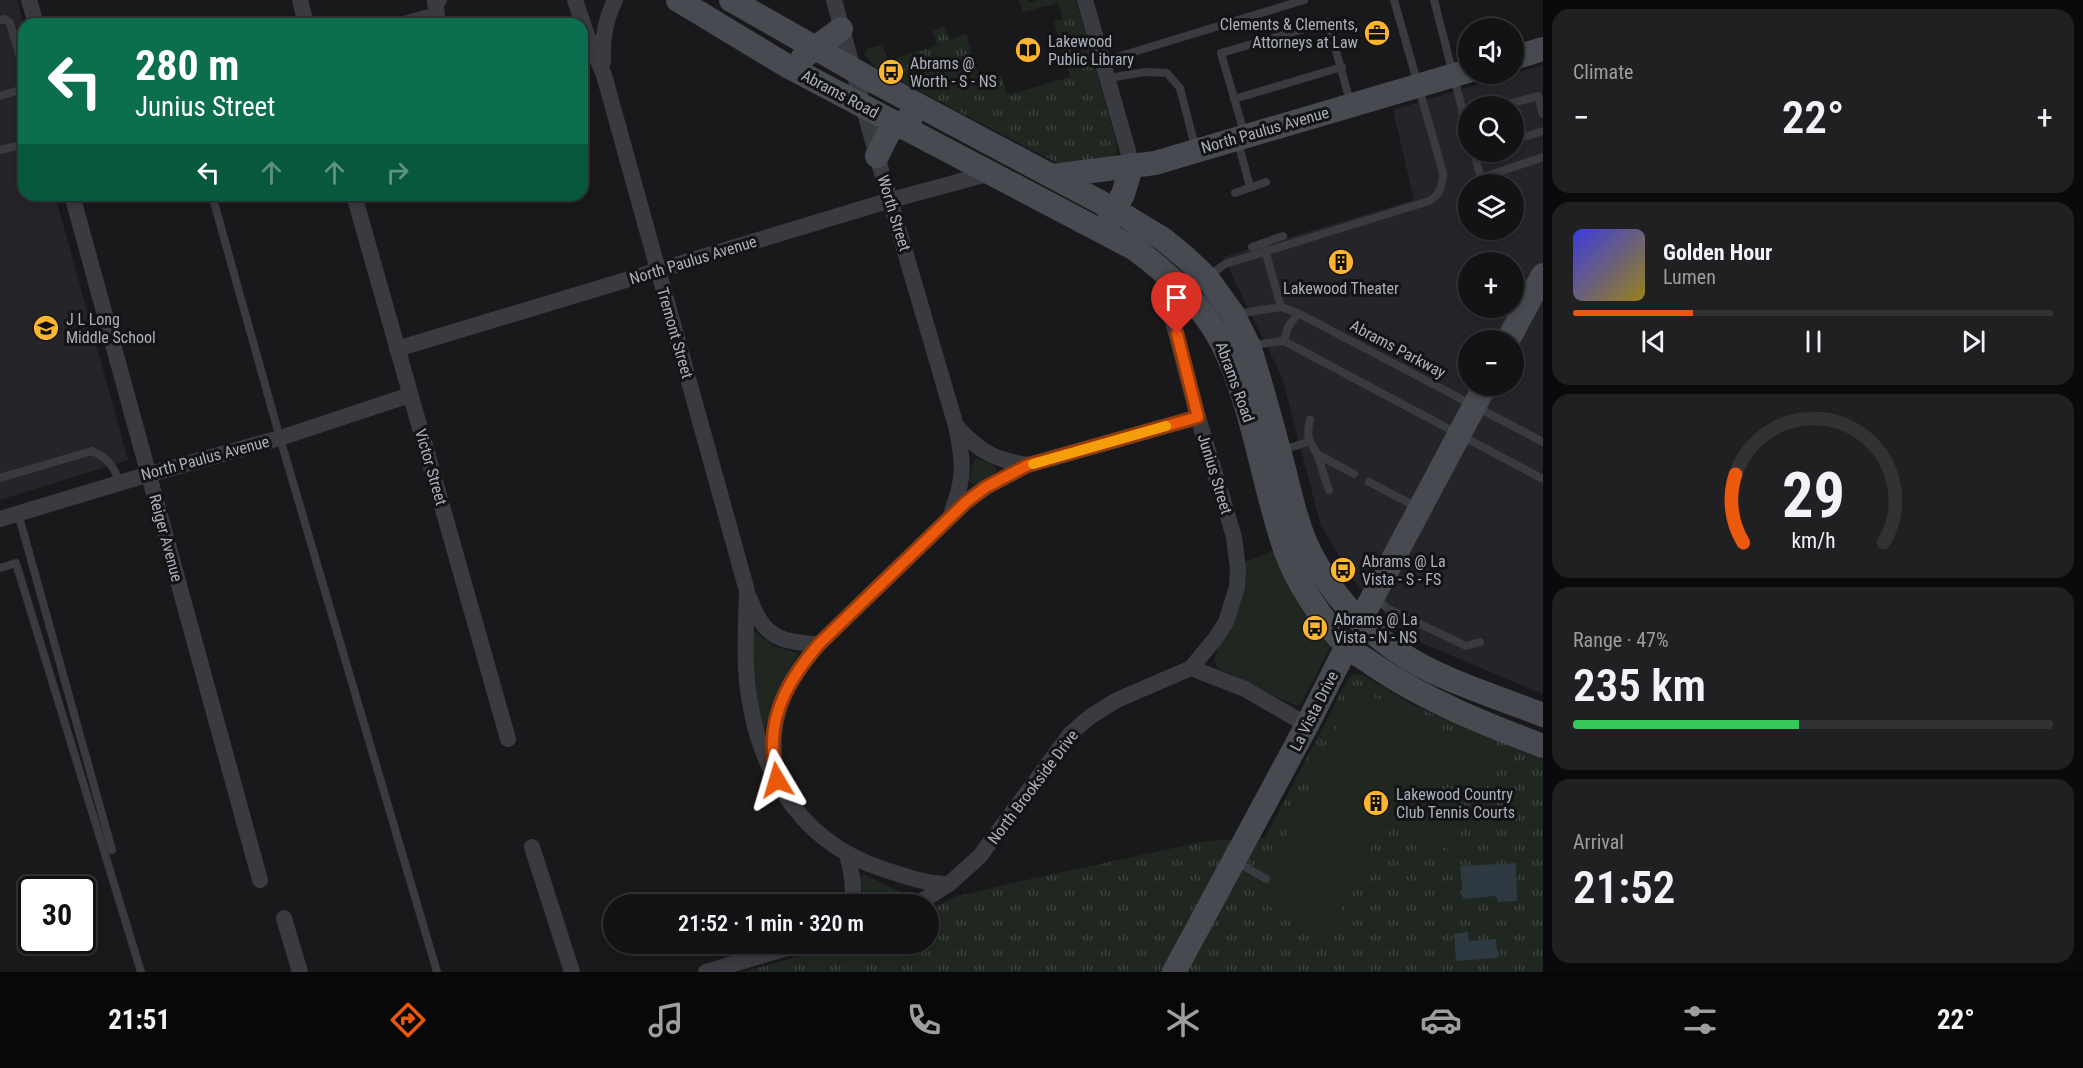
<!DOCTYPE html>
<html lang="en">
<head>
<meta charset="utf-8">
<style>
  body { margin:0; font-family:"Roboto Condensed",sans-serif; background:#202022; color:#f1f3f6; height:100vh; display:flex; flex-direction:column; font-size:22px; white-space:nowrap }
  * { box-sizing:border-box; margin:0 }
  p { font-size:20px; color:#9d9ea0 }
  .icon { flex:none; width:33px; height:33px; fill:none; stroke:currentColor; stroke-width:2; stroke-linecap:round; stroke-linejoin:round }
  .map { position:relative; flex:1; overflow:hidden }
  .details { display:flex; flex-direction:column; gap:9px; padding:9px; background:#0a0a0c; width:540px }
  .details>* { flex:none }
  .banner { position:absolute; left:18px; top:18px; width:570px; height:183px; border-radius:18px; box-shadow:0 3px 9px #0003,0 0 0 2px #323234; background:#0b6e4f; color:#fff; overflow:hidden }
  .buttons { position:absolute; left:1458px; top:18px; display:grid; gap:12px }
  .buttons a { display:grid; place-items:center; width:66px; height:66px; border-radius:50%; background:#131315; box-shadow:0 3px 9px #0003,0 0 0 2px #323234; font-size:30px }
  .speed { position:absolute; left:18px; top:876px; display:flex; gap:12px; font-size:30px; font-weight:700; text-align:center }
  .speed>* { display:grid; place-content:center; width:78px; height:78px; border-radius:50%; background:#131315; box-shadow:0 3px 9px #0003,0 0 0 2px #323234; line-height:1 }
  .speed .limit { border:3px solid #111; border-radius:9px; background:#fff; color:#111 }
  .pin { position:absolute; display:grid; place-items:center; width:51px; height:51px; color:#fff; margin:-62px -26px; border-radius:50% 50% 50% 0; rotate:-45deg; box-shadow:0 0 6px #0007 }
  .pin .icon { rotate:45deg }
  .me { position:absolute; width:66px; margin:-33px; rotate:353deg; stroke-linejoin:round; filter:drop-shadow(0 0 4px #0008) }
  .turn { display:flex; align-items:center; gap:21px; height:126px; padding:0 18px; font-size:27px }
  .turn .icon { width:78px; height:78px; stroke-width:2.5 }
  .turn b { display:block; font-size:42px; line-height:51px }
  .lanes { display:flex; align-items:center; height:57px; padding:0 18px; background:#0003; justify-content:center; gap:30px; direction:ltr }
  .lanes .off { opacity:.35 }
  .big { font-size:45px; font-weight:600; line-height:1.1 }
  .details .card { flex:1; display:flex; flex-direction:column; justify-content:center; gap:9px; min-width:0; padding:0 21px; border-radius:18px; background:#202022 }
  .details .dial { align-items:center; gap:0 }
  .dial svg { height:156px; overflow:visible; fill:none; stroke:#323234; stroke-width:7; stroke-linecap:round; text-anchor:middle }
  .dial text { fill:#f1f3f6; stroke:none }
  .song { display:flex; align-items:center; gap:18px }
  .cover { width:72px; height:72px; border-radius:9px; background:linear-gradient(135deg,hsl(240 70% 55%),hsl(50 70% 35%)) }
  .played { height:6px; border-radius:3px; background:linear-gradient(90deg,#ea580c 25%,#323234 25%) }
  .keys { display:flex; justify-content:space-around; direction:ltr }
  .heat { display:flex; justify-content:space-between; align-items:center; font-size:33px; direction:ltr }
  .charge { height:9px; border-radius:4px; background:linear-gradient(90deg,#34c759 47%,#323234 0) }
  .trip { position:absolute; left:603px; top:894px; width:336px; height:60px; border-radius:30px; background:#131315; box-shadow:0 3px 9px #0003,0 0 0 2px #323234; font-weight:600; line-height:60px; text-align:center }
  .tabs { display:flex; height:96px; justify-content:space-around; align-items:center; background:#080808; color:#9d9ea0 }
  .tabs .icon { width:42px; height:42px }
  .tabs .on { color:#ea580c }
  .tabs b { font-size:27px; color:#f1f3f6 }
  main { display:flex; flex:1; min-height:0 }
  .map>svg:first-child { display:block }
  .built { fill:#252529; fill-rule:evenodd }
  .grass { fill:url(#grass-tufts) }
  .green { fill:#1f2720 }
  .water { fill:#2e3941 }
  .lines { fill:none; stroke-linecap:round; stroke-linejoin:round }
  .lane { stroke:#3a3b41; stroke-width:8 }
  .street { stroke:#3a3b41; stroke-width:16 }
  .secondary { stroke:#484a51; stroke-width:24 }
  .route-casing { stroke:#983908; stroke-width:15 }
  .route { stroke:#ea580c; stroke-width:10 }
  .slow { stroke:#f59e0b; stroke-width:10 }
  .labels { text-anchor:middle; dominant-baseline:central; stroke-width:6; stroke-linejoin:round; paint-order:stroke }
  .poi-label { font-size:16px; fill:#abb0bc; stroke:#141417; text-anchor:start }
  .street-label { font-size:16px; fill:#abb0bc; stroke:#141417 }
</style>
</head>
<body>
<main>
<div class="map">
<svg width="1543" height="972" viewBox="0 0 1543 972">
  <defs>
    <pattern id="grass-tufts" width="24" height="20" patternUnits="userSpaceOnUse" patternTransform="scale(1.5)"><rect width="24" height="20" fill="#1f2720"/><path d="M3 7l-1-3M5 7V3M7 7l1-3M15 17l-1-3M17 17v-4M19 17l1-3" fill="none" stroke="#3d443e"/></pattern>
  </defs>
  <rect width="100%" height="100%" fill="#19191c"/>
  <g class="built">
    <path d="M0 0H17L24 25V195H55L128 460 0 500Z"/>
    <path d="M1543 65V694L1426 645 1402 630 1356 583 1321 526 1282 377 1223 257 1414 200 1393 110ZM1468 106H1514V152H1468ZM1468 184H1514V230H1468ZM1468 262H1514V308H1468ZM1468 340H1514V386H1468Z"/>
  </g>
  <g class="grass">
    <path d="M1019 0H1028L1029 3 1038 0H1076L1115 138 1117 154 1116 157 1059 164 879 70 864 54 867 49 882 45 888 61 937 45 933 31 944 26 949 40 966 34 980 82 1001 75 1007 95 1070 77 1054 22 1063 19 1058 3 1023 12Z"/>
    <path d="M1354 674 1362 675 1413 705 1430 713 1543 758V972H744L838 944H928L929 911 954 897 1021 881 1207 841 1265 838 1348 679Z"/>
  </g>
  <g class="green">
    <path d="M976 458 992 464 997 468V471L975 485 969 482 972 465Z"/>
    <path d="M1276 550 1294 597 1331 646 1300 706C1271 698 1247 679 1218 669L1214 660 1245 562Z"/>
    <path d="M754 631 774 646 798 653 777 694 765 730C753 710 753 656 754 631Z"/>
    <path d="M1356 688 1500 756 1482 793 1440 774 1430 794 1469 812 1451 851 1384 819 1330 934 1256 900Z"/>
    <path d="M863 874 913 898 911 904H859L862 889 861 875Z"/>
  </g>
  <g class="water">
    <path d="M1516 863 1517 901 1498 902 1496 896 1463 899 1460 866Z"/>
    <path d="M1468 932 1469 941 1496 939 1498 958 1456 961 1454 934Z"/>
  </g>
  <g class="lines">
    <g class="lane">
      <path d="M1434 0 1468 132"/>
      <path d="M0 20 5 19 10 23 19 53"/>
      <path d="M24 52 19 53 24 67"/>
      <path d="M1104 61 1304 0"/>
      <path d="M1109 78 1145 72 1167 73 1180 88 1196 150"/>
      <path d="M0 96 20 90 24 86"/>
      <path d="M1234 99 1342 67"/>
      <path d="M1501 106 1538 96 1543 114"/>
      <path d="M1245 136 1221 53 1328 22 1351 105"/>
      <path d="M1514 140 1543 131"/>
      <path d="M1238 142 1250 187"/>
      <path d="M0 150 24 144"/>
      <path d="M1474 152 1481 178 1543 157"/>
      <path d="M1235 193 1266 182"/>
      <path d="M212 195 280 438 437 972"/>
      <path d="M1263 243 1281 307"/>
      <path d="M1252 247 1283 236"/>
      <path d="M1209 276 1225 264 1429 201C1440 195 1443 185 1443 173L1394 0"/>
      <path d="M1236 314 1281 307 1298 313 1543 442"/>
      <path d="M1284 341 1543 479"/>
      <path d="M1284 341 1288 327 1298 313"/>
      <path d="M1252 345 1284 341"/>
      <path d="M1310 420C1305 441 1311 440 1318 457 1322 468 1325 479 1329 490"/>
      <path d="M1282 450 1308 442"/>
      <path d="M1317 454 1354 474"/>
      <path d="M0 478 92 451C108 458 113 466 120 482"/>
      <path d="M1369 482 1419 508"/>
      <path d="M18 513 112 850"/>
      <path d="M0 568 16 563 141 972"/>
      <path d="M1375 596 1387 608 1466 646 1480 642"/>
      <path d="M1235 861 1266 879"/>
    </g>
    <g class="street">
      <path d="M29 0 36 24"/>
      <path d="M300 0 306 24"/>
      <path d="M575 0 588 38 604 75 747 591C746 617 745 643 746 669 752 759 793 840 883 869 905 876 926 884 949 884"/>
      <path d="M834 0 877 156 956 426C964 463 965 478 951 514"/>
      <path d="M1085 0 1132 165"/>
      <path d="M404 24 437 15 435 1 439 0"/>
      <path d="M603 62C602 39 605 21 615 0"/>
      <path d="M72 195 260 880"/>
      <path d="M354 195 508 739"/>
      <path d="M397 349 891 200 991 173"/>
      <path d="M957 427C980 452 995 460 1028 465"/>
      <path d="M0 519 136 478 280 438 410 395"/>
      <path d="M750 599C763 637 781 643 819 644"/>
      <path d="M1191 668 1245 689 1307 725"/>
      <path d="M775 767C768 716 786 682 819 644L966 502 986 487 1028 465 1198 417"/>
      <path d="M532 847 572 972"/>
      <path d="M847 855C852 872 855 887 852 904"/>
      <path d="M917 904 949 884 980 856 1071 733 1091 716 1117 700 1191 668 1215 639 1226 622 1237 587 1238 569 1234 537 1198 417 1170 310"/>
      <path d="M284 918 300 972"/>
      <path d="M706 972 801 944"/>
    </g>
    <g class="secondary">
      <path d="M678 0 789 67 1135 249C1170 275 1203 305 1223 345 1254 409 1262 482 1285 549 1296 581 1322 621 1346 645 1353 653 1366 659 1375 666 1427 701 1485 724 1543 746"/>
      <path d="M731 0 875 82 1115 210 1163 239 1186 258 1207 278 1233 314 1249 346C1262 386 1273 428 1284 469 1291 497 1297 526 1310 552 1330 591 1360 626 1397 651 1439 680 1495 696 1543 715"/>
      <path d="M803 57 841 29"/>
      <path d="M1514 58 1543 49"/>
      <path d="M877 156 889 132 911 117"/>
      <path d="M1052 176 1155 163 1468 71"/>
      <path d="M1107 224 1123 194 1132 165"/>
      <path d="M1508 340 1543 275"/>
      <path d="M1360 621 1485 386"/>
      <path d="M1174 972 1307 725 1347 646"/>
    </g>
  </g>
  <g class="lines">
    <g class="route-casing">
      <path id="route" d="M777 780C775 769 773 759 773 748 771 708 794 673 819 644L966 502 986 487 1028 465 1198 417 1177 334"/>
    </g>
    <use href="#route" class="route"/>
    <path class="slow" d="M1033 464 1166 426"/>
  </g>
  <defs>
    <g id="office-disc" transform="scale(1.35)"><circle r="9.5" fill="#fcb531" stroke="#141417"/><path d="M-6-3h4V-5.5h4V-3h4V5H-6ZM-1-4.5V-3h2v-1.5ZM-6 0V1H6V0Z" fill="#111"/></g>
    <g id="library-disc" transform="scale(1.35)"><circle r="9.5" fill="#fcb531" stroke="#141417"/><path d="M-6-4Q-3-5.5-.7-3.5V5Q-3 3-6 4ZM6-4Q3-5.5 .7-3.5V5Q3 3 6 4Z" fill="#111"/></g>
    <g id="bus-disc" transform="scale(1.35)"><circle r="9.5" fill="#fcb531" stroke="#141417"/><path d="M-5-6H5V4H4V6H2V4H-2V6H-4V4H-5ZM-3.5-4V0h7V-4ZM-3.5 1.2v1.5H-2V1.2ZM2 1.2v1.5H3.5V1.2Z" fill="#111"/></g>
    <g id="building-disc" transform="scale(1.35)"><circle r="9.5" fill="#fcb531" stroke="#141417"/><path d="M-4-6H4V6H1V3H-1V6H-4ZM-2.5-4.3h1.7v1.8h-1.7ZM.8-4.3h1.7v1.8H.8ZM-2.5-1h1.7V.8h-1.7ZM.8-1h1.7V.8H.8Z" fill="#111"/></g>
    <g id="school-disc" transform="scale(1.35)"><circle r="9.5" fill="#fcb531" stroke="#141417"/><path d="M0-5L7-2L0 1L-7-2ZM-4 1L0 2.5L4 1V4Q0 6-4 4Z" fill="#111"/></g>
  </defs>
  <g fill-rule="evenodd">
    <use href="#office-disc" x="1377" y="33"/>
    <use href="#library-disc" x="1028" y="50"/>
    <use href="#bus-disc" x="891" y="72"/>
    <use href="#building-disc" x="1341" y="262"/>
    <use href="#school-disc" x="46" y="328"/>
    <use href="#bus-disc" x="1343" y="570"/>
    <use href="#bus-disc" x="1315" y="628"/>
    <use href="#building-disc" x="1376" y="803"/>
  </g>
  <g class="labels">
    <g class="poi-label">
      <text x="1358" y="24" text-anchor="end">Clements &amp; Clements,<tspan x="1358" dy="18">Attorneys at Law</tspan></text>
      <text x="1048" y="41">Lakewood<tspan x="1048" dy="18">Public Library</tspan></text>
      <text x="910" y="63">Abrams @<tspan x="910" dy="18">Worth - S - NS</tspan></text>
      <text x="1341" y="288" text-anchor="middle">Lakewood Theater</text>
      <text x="66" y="319">J L Long<tspan x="66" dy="18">Middle School</tspan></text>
      <text x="1362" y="561">Abrams @ La<tspan x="1362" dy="18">Vista - S - FS</tspan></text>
      <text x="1334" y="619">Abrams @ La<tspan x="1334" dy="18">Vista - N - NS</tspan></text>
      <text x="1396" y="794">Lakewood Country<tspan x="1396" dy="18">Club Tennis Courts</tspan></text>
    </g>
    <g class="street-label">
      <text transform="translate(840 94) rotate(28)">Abrams Road</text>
      <text transform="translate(1265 130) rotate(-16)">North Paulus Avenue</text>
      <text transform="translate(894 213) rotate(73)">Worth Street</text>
      <text transform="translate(693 260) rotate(-17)">North Paulus Avenue</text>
      <text transform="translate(675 333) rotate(74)">Tremont Street</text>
      <text transform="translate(1398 349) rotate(28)">Abrams Parkway</text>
      <text transform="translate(1235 382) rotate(70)">Abrams Road</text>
      <text transform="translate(205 458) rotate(-15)">North Paulus Avenue</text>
      <text transform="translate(431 467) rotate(74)">Victor Street</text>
      <text transform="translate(1215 474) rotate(73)">Junius Street</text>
      <text transform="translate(166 538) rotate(75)">Reiger Avenue</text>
      <text transform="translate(1314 711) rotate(-63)">La Vista Drive</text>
      <text transform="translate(1033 787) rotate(-53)">North Brookside Drive</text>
    </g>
  </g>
</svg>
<div class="buttons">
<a><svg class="icon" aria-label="sound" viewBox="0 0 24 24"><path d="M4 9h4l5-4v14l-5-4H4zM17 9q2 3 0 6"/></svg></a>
<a><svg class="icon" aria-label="search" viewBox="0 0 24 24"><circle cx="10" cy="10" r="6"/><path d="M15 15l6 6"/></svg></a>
<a><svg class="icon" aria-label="layers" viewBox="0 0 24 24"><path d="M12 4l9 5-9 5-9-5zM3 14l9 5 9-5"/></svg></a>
<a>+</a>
<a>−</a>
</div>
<div class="speed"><div class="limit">30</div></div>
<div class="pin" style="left:1177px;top:334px;background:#d93025"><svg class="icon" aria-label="arrive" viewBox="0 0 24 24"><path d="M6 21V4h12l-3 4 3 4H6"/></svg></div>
<svg class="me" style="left:777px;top:780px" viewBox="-20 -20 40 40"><path d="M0-17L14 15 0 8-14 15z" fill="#ea580c" stroke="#fff" stroke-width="4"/></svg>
<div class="trip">21:52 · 1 min · 320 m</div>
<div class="banner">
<div class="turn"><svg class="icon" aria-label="left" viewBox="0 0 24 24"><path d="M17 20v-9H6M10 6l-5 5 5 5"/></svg><div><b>280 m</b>Junius Street</div></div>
<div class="lanes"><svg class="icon" aria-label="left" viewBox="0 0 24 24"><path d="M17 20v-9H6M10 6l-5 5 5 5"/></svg><svg class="icon off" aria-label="ahead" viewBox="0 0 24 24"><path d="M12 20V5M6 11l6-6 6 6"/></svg><svg class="icon off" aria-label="ahead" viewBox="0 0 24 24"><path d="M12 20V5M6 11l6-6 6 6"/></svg><svg class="icon off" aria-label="right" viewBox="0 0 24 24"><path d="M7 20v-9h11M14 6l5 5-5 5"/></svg></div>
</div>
</div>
<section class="details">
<div class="card"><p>Climate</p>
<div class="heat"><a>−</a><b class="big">22°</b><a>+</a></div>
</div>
<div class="card">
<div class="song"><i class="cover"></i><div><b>Golden Hour</b><p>Lumen</p></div></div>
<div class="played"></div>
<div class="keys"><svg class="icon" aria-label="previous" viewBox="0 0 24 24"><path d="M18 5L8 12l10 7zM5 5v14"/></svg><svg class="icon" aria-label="pause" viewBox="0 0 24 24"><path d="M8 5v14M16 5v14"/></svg><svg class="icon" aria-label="next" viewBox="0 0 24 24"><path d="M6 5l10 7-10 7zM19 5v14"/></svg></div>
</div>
<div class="card dial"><svg viewBox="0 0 100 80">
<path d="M14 69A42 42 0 1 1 86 69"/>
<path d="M14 69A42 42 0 0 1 10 34" stroke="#ea580c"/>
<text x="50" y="56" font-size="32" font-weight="700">29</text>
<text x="50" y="72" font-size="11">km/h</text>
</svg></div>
<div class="card"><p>Range · 47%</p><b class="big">235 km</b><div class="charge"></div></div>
<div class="card"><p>Arrival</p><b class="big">21:52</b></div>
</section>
</main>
<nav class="tabs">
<b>21:51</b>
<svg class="icon on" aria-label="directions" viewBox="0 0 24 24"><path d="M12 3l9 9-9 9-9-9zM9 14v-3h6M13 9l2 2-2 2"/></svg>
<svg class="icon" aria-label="music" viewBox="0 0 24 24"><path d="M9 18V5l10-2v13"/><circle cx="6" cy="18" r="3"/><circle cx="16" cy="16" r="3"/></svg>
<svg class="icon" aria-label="phone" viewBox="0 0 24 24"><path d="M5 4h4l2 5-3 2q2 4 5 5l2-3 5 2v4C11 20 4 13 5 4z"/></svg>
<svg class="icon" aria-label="climate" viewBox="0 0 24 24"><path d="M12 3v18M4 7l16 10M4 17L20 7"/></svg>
<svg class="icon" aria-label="car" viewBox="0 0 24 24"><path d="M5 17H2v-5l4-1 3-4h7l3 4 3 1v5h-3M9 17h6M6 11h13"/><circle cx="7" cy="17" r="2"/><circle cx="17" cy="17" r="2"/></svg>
<svg class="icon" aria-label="filters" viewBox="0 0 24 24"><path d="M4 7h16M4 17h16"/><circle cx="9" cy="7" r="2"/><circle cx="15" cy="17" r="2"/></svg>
<b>22°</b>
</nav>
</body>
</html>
